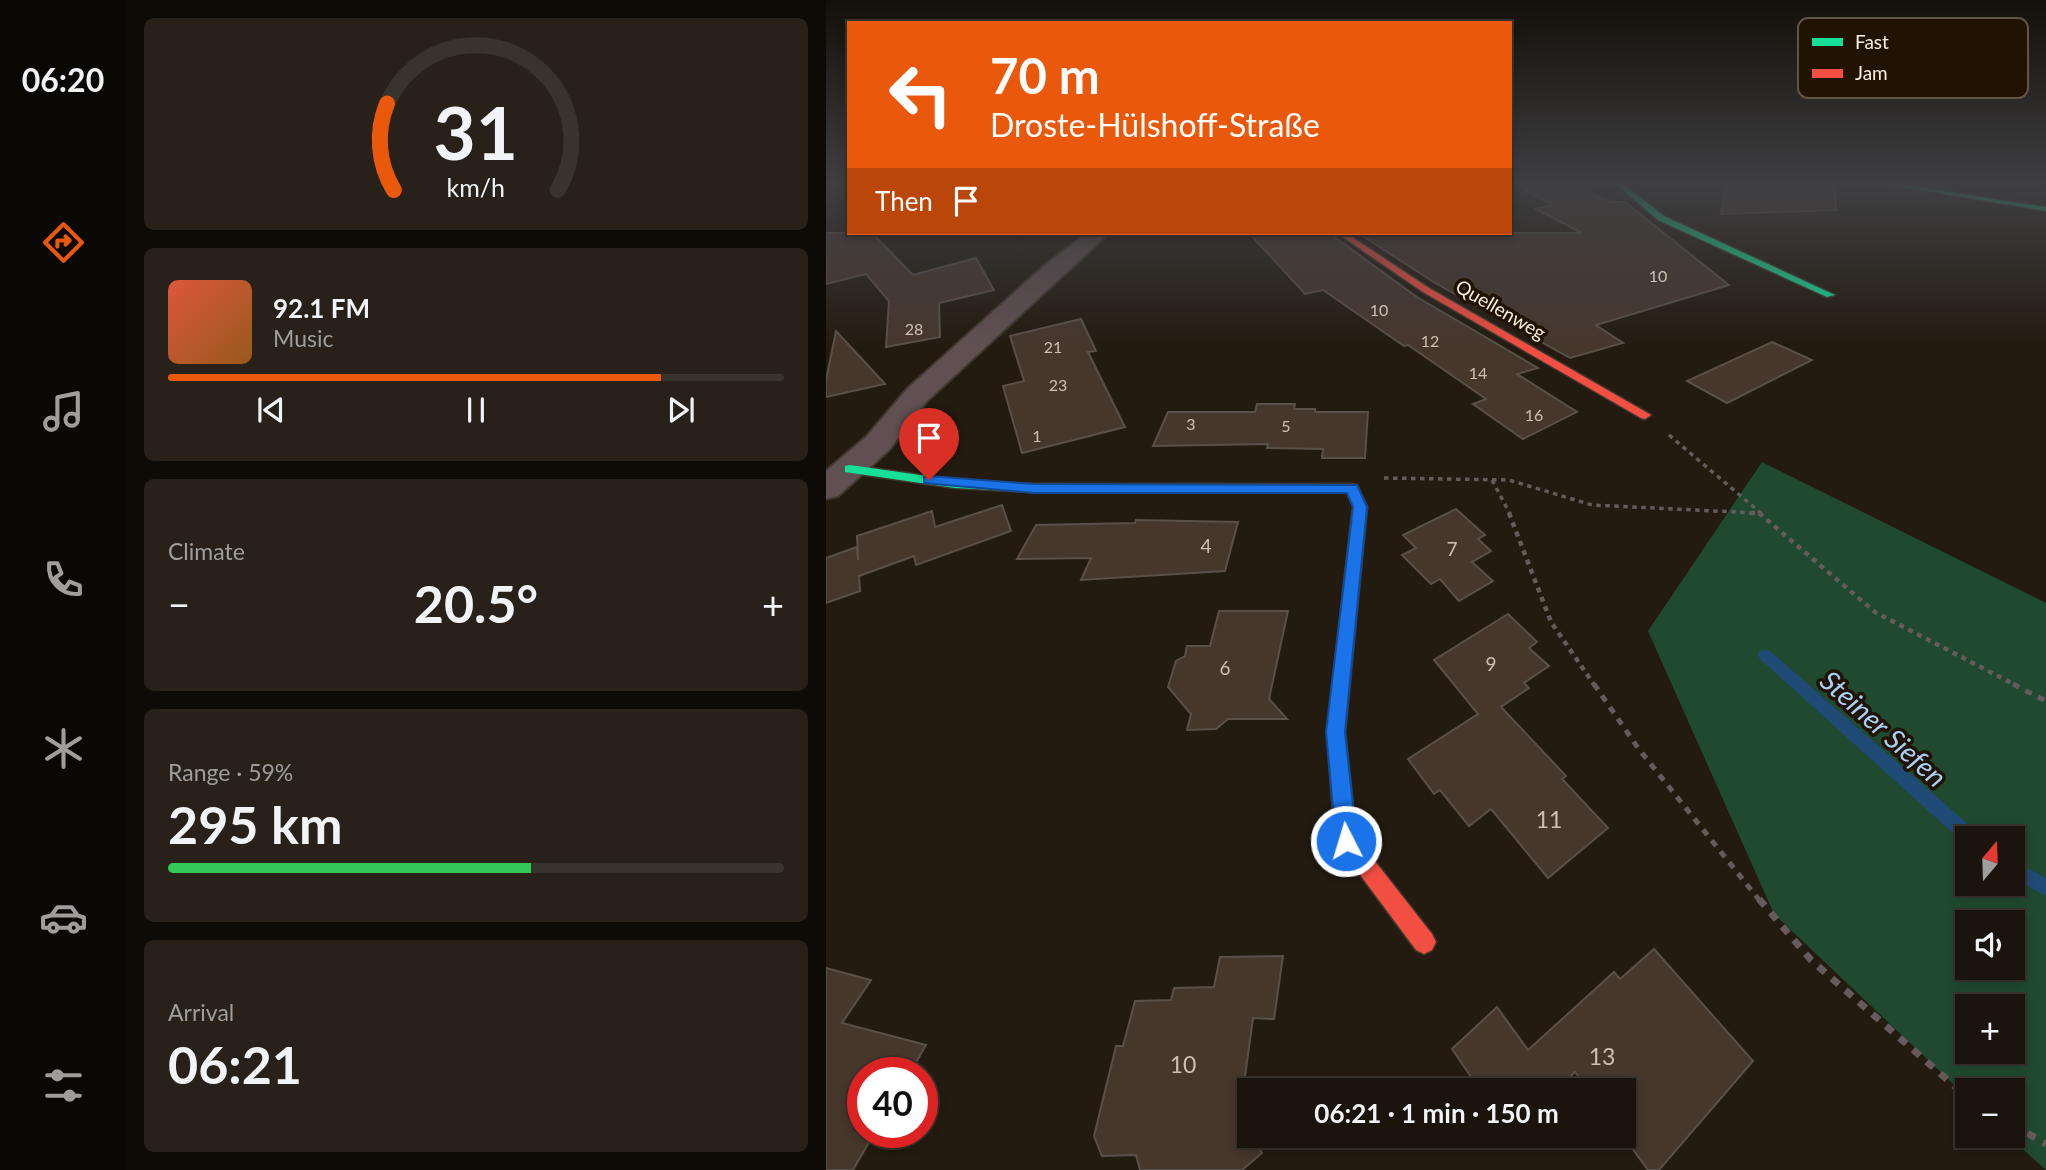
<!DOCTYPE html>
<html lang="en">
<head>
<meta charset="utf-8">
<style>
  body { margin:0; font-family:Lato,sans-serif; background:#27211a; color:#f1f3f6; height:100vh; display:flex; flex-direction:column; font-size:26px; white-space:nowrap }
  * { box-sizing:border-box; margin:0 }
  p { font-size:23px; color:#9f9e9d }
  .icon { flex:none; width:38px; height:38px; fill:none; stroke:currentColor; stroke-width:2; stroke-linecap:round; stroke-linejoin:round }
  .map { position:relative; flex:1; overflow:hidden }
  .panel { display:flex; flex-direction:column; gap:18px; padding:18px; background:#0e0b07; width:700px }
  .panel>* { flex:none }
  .top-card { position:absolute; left:21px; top:21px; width:665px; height:214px; border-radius:0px; box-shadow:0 4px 10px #0003,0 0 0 2px #38332d; background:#ea580c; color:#fff; overflow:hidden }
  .needle { width:46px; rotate:19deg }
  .buttons { position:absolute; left:1129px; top:826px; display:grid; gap:14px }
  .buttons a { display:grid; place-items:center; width:70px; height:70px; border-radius:0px; background:#1a140c; box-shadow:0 4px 10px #0003,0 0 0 2px #38332d; font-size:35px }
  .speed { position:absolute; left:21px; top:1057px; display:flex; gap:14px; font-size:35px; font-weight:700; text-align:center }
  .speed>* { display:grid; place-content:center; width:91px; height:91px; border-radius:50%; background:#1a140c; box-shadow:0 4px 10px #0003,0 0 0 2px #38332d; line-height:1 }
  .speed .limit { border:10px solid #d22; background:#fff; color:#111 }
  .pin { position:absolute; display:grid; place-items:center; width:60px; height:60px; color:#fff; margin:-72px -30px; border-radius:50% 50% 50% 0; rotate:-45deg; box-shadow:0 0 7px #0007 }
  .pin .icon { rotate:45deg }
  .me { position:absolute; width:77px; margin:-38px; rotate:355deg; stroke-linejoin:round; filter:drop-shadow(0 0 5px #0008) }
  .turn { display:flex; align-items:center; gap:24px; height:147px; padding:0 28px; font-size:32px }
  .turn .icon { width:91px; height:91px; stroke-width:2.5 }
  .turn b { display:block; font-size:49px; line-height:60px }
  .then { display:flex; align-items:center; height:66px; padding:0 28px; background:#0003; gap:14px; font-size:26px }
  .big { font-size:52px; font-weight:700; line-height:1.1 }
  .panel .card { flex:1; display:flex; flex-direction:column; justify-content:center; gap:10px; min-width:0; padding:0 24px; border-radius:10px; background:#27211a }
  .panel .dial { align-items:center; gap:0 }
  .dial svg { height:182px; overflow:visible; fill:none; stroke:#38332d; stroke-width:7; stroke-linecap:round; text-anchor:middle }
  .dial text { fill:#f1f3f6; stroke:none }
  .song { display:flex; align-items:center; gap:21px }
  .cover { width:84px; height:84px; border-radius:10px; background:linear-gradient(135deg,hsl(10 70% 55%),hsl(30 70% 35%)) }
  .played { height:7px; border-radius:4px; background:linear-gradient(90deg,#ea580c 80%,#38332d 80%) }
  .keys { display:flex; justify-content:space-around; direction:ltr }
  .heat { display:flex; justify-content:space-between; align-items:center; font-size:38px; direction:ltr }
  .charge { height:10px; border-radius:5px; background:linear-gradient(90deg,#34c759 59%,#38332d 0) }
  .trip { position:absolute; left:411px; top:1078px; width:399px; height:70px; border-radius:0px; background:#1a140c; box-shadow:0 4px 10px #0003,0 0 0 2px #38332d; font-weight:700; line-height:70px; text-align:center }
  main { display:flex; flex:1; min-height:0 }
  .tab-bar { display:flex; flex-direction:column; width:126px; justify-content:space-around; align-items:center; background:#0a0805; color:#9f9e9d }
  .tab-bar .icon { width:49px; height:49px }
  .tab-bar .current { color:#ea580c }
  .tab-bar b { font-size:32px; color:#f1f3f6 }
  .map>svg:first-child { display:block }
  .green { fill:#1f4a2f; fill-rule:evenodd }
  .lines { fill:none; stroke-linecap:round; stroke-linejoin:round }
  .stream { fill:#1f4a76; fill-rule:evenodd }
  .building { fill:#46372d; stroke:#59504a; stroke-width:2 }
  .street-casing { stroke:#3f382f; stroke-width:4 }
  .fast-casing { stroke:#3f382f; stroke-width:3 }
  .jam-casing { stroke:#3f382f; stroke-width:3 }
  .path-far3 { stroke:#665b5a; stroke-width:3.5; stroke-dasharray:4.5 4.5; stroke-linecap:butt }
  .path-far2 { stroke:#665b5a; stroke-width:4.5; stroke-dasharray:5 5; stroke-linecap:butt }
  .path-far1 { stroke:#665b5a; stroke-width:5; stroke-dasharray:7 7; stroke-linecap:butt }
  .path { stroke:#665b5a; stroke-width:7; stroke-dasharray:9 9; stroke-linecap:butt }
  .street { fill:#605052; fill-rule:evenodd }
  .fast { fill:#16e098; fill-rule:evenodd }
  .jam { fill:#f24e42; fill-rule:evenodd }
  .route { fill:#1a73e8; stroke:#114b97; stroke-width:2 }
  .labels { text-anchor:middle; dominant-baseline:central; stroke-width:7; stroke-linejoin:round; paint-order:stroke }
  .far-number-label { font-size:16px; fill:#cbc0b3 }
  .far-street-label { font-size:19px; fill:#f7ede0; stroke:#211301 }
  .number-label { font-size:19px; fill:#cbc0b3 }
  .near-number-label { font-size:23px; fill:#cbc0b3 }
  .near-water-label { font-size:28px; font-style:italic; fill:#a7cffc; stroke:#211301 }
  .key { fill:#211301; stroke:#615444; stroke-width:2 }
  .key-label { font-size:19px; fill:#f7ede0 }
</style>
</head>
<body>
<main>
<nav class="tab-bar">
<b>06:20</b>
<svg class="icon current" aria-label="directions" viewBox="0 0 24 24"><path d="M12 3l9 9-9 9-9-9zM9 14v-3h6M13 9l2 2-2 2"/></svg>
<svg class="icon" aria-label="music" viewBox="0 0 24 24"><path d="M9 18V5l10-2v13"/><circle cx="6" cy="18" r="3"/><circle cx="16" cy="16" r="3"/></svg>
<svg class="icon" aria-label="phone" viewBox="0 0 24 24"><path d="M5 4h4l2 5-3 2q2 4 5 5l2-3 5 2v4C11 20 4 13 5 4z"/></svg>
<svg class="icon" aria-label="climate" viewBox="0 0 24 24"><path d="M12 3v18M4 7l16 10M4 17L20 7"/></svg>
<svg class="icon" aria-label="car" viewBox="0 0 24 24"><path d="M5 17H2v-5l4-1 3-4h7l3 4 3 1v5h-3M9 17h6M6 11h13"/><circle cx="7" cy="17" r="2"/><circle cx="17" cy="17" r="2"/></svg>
<svg class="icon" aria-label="filters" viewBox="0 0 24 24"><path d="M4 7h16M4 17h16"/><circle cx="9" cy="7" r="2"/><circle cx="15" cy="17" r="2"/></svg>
</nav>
<section class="panel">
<div class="card dial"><svg viewBox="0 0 100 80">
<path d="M14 69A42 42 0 1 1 86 69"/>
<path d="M14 69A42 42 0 0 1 11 31" stroke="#ea580c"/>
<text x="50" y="56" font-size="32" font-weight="700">31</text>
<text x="50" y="72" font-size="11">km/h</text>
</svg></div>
<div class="card">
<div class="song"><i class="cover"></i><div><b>92.1 FM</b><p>Music</p></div></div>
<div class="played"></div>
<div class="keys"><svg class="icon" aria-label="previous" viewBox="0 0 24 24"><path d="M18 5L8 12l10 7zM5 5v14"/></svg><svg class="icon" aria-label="pause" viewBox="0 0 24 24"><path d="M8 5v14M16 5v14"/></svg><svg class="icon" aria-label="next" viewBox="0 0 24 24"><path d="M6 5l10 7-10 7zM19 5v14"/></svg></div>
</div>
<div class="card"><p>Climate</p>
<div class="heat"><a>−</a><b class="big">20.5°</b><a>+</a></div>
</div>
<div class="card"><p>Range · 59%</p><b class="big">295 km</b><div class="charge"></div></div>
<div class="card"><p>Arrival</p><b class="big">06:21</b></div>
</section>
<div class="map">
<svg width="1220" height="1170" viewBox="0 0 1220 1170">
  <rect width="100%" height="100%" fill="#231b10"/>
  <path class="green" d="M936 462 1220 603V1170L1182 1136H1186V1090H1141V1097L948 914 822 631ZM1141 838H1186V884H1141ZM1141 922H1186V968H1141ZM1141 1006H1186V1052H1141Z"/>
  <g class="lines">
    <g class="stream">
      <path d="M939 650 944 651 1151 832 1153 838H1141V845L1139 844 934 659 932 655 934 651Z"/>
      <path d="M1186 860 1220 878V896L1186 878Z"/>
    </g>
  </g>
  <g class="building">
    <path d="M696 183H743L785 202H799L903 285 770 325 797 343 744 358 609 283 532 233H756L710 209 726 205 694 187Z"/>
    <path d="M900 183H1009L1010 210 895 214Z"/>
    <path d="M0 233H46L87 275 150 258 168 290 113 303 114 337 60 347 63 301 40 274 0 284Z"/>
    <path d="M423 233H503L591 297 712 368 691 374 751 412 697 439 647 404 660 399 582 345 578 346 497 290 479 294Z"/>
    <path d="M255 319 270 351 262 352 299 427 196 453 177 386 198 381 184 336Z"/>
    <path d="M10 331 59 384 0 397V380Z"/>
    <path d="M946 342 986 360 901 403 861 381Z"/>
    <path d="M431 404H469L468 409H489V412H542L539 458H496L497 449 441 448 442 444 327 446 342 412H429Z"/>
    <path d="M176 505 185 531 90 565 88 556 33 576 34 591 0 603V558L31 547 32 560 31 536 106 511 109 527Z"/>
    <path d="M630 509 659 535 652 539 665 551 646 562 667 581 633 601 614 579 605 584 576 555 590 548 577 535Z"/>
    <path d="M310 520 412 522 399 571 255 580 265 558 191 559 210 525 309 523Z"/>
    <path d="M393 611H462L443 699 461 719H402L390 729 361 730 365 714 342 687 350 661 359 656 361 646H384Z"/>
    <path d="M682 614 711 642 703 648 723 666 698 683 703 688 675 707 740 776 736 779 782 828 722 878 665 809 643 826 614 790 608 794 582 759 652 714 608 660Z"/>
    <path d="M828 949 927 1061 833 1170H822L797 1136 798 1090H763L749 1072 730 1090H654L626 1049 671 1007 702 1050 788 972 794 979Z"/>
    <path d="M457 956 448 1019 427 1018 415 1105 424 1125V1136H428L436 1153 416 1170H314L310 1155 276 1156 268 1136 290 1046H297L309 1001 345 1000 348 988 388 987 394 957Z"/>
    <path d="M0 968 45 980 16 1023 100 1045 84 1073H37V1132H49L27 1170H0Z"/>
  </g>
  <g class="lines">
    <g class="street-casing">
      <path id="street" d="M261 233H283L101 401 63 450 12 496 0 499V471L41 436 81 389 218 266Z"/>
    </g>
    <g class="fast-casing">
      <g id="fast">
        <path d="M789 183H796L838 216 1009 295 1001 297 832 220Z"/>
        <path d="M1051 183H1066L1220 207V211Z"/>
        <path d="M24 465 129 480 208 484H526L531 485 541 507 539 510H529L521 492H208L129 488 19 472V466Z"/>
      </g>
    </g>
    <g class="jam-casing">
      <g id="jam">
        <path d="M511 233H520L603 288 825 415 819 419 815 418 597 292Z"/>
        <path d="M534 502 541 507 519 732 530 837 606 934 610 942 606 950 598 954 590 950 509 841 501 732 527 507Z"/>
      </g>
    </g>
    <g class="path-far3">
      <path d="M843 435 936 514"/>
      <path d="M558 478 683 480 766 505 930 513"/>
      <path d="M666 480 684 514"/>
    </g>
    <g class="path-far2">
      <path d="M683 513 725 622 769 686"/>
      <path d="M924 513H930"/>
      <path d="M933 513 1049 612 1191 686"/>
    </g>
    <g class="path-far1">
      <path d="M768 684 812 748 934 901"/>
      <path d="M1187 684 1220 701"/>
    </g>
    <g class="path">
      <path d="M933 899 985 960 1141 1097"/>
      <path d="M1186 1124 1220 1144"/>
    </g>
    <use href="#street" class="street"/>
    <use href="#fast" class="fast"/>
    <use href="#jam" class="jam"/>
  </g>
  <linearGradient id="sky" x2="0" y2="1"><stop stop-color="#130f09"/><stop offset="0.53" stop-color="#3f3f42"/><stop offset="1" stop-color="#3f3f42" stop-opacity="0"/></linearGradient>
  <rect width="1220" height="346" fill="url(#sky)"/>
  <path class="route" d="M103 476 208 484 531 485 541 507 519 732 531 841 528 849 520 852 513 849 510 841 500 732 527 507 521 493H208L98 483V477Z"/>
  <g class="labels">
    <g class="far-number-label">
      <text x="832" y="275">10</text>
      <text x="553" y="309">10</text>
      <text x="88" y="328">28</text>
      <text x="604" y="340">12</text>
      <text x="227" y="346">21</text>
      <text x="652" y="372">14</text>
      <text x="232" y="384">23</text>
      <text x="708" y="414">16</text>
      <text x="365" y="423">3</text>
      <text x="460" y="425">5</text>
      <text x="211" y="435">1</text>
    </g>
    <g class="far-street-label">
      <text transform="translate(675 309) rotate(30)">Quellenweg</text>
    </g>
    <g class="number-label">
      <text x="380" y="545">4</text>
      <text x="626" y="548">7</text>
      <text x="665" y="663">9</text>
      <text x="399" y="667">6</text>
    </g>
    <g class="near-number-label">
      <text x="723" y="819">11</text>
      <text x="776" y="1056">13</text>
      <text x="357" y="1064">10</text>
    </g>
    <g class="near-water-label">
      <text transform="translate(1058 728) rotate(42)">Steiner Siefen</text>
    </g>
  </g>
  <rect x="972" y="18" width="230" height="80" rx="10" class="key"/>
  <rect x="986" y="38" width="31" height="8" fill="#16e098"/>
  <rect x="986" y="69" width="31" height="9" fill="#f24e42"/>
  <g class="key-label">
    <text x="1029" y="49">Fast</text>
    <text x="1029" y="80">Jam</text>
  </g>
</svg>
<div class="buttons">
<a><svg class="needle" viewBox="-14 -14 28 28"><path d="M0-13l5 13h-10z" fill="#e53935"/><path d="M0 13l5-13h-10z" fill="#9f9e9d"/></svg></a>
<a><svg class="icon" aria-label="sound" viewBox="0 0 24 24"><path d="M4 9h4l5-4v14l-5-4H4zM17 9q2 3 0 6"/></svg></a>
<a>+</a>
<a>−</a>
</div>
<div class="speed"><div class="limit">40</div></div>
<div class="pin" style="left:103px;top:480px;background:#d93025"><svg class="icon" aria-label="arrive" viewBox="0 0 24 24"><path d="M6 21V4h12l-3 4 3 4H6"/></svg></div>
<svg class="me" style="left:520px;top:841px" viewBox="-20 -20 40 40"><circle r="17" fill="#1a73e8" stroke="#fff" stroke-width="3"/><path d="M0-11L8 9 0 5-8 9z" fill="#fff"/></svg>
<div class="trip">06:21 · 1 min · 150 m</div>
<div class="top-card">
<div class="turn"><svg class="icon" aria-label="left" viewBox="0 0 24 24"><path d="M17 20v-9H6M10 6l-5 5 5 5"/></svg><div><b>70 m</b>Droste-Hülshoff-Straße</div></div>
<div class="then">Then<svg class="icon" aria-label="arrive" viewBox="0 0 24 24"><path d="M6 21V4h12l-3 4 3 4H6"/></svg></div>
</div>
</div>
</main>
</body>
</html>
